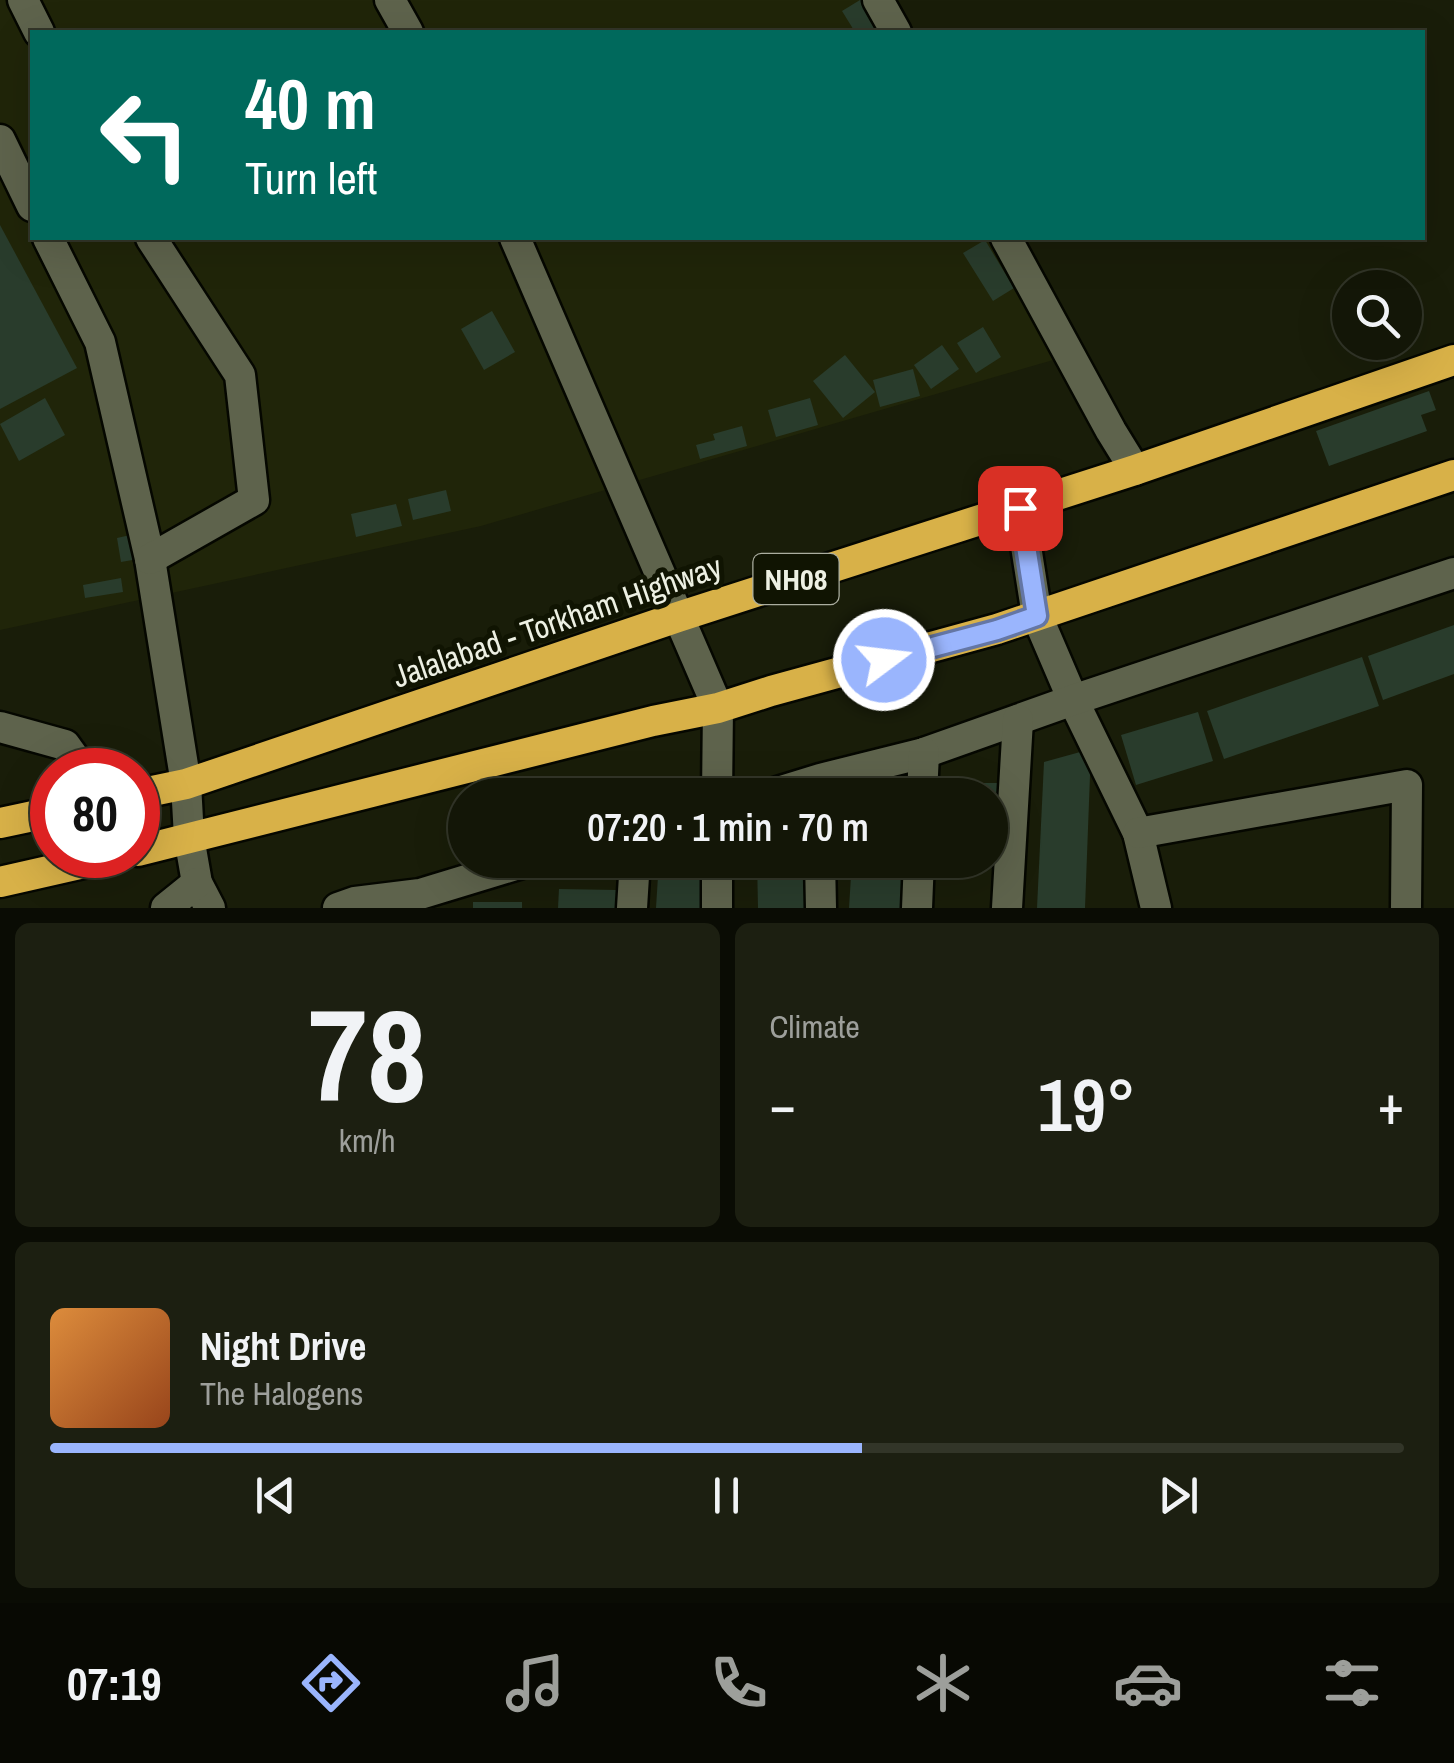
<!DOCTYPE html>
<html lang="en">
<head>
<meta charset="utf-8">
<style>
  body { margin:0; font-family:"Archivo Narrow",sans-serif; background:#1c1f11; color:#f1f3f6; height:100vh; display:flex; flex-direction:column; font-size:38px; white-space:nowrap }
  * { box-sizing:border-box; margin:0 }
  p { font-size:32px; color:#9d9f9b }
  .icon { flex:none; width:55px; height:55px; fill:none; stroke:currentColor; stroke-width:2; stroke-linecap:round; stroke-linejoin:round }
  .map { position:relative; height:908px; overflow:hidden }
  .sheet { display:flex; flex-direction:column; gap:15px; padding:15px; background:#0a0c04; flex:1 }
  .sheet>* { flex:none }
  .top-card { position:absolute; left:30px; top:30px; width:1395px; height:210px; border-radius:0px; box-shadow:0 10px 40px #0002,0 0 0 2px #323528; background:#00695c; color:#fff; overflow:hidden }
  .buttons { position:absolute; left:1332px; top:270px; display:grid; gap:20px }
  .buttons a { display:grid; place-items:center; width:90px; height:90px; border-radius:50%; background:#131607; box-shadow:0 10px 40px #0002,0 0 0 2px #323528; font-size:50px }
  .speed { position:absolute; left:30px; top:748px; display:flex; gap:20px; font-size:50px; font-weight:700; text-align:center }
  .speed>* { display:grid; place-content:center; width:130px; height:130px; border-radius:50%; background:#131607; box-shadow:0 10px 40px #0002,0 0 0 2px #323528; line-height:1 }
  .speed .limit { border:15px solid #d22; background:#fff; color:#111 }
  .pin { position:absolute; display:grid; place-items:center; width:85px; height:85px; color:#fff; margin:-42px; border-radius:20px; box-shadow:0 5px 15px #0006 }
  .me { position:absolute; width:110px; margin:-55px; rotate:75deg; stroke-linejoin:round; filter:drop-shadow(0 0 8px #0008) }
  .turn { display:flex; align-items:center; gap:35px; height:210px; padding:0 50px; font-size:45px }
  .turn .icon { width:130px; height:130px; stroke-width:2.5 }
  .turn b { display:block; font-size:70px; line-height:85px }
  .big { font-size:75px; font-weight:600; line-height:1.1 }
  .sheet .widget { flex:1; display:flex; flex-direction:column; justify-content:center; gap:15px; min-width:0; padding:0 35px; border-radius:15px; background:#1c1f11 }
  .sheet .dial { align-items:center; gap:0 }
  .dial b { font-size:130px; line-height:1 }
  .song { display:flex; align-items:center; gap:30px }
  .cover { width:120px; height:120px; border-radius:15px; background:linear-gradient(135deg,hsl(30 70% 55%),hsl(20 70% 35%)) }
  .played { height:10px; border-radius:5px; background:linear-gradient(90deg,#9ab5fd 60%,#323528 60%) }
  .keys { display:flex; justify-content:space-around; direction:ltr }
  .heat { display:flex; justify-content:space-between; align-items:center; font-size:55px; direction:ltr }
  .sheet .tiles { flex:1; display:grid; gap:15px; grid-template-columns:1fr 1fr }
  .widget:last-child { grid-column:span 2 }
  .trip { position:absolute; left:448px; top:778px; width:560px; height:100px; border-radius:50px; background:#131607; box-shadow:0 10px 40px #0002,0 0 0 2px #323528; font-weight:600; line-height:100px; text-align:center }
  .tabs { display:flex; height:160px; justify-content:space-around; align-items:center; background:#080903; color:#9d9f9b }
  .tabs .icon { width:70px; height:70px }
  .tabs .current { color:#9ab5fd }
  .tabs b { font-size:45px; color:#f1f3f6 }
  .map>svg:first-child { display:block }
  .built { fill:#202509 }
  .building { fill:#293c2c }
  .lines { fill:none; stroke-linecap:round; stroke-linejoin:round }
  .minor-casing { stroke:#050700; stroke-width:35 }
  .highway-casing { stroke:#050700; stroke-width:35 }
  .minor { stroke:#5e634c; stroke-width:30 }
  .highway { stroke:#d8b148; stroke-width:30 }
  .route-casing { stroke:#6476a4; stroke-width:25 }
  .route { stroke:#9ab5fd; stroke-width:18 }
  .labels { text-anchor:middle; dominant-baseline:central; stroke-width:10; stroke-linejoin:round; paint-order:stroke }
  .shield { fill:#101402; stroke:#abaea0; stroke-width:2.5 }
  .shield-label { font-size:30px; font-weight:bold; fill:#edf0e3 }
  .street-label { font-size:32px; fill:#edf0e3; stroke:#101402 }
</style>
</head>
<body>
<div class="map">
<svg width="1454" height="908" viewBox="0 0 1454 908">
  <rect width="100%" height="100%" fill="#191d09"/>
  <path class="built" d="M0 0H874L891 32H32V238H1003L1067 356 481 526 0 630Z"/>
  <g class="building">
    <path d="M860 0H865L884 32H855L842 11Z"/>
    <path d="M0 225 77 368 0 409Z"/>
    <path d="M985 240 1014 288 993 301 963 253Z"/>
    <path d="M492 311 515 352 484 370 461 329Z"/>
    <path d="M983 327 1001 357 976 373 957 343Z"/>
    <path d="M942 345 959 369 931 389 914 365Z"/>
    <path d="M845 355 875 392 843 418 813 381Z"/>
    <path d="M913 369 920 396 880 407 873 380Z"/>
    <path d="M1429 391 1436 410 1421 415 1427 431 1329 466 1316 431Z"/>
    <path d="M45 398 65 435 19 461 0 424Z"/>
    <path d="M810 398 818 425 776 437 768 410Z"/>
    <path d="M742 426 747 446 700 459 696 445 715 440 713 434Z"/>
    <path d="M446 490 451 511 413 520 408 499Z"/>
    <path d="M396 504 402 526 356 537 351 514Z"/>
    <path d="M139 533 144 558 121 562 117 538Z"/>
    <path d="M121 578 123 592 85 598 83 585Z"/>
    <path d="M1454 625V674L1383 700 1368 656Z"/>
    <path d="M1362 657 1379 706 1224 759 1207 711Z"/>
    <path d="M1198 712 1213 761 1136 785 1121 735Z"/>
    <path d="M1091 749 1085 908H1037L1044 762Z"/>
    <path d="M950 783H1002V864L950 865V860H990V795H950Z"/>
    <path d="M757 860H805L806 908H758Z"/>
    <path d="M852 860H906L903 908H849Z"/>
    <path d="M704 863 703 908H656L658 876Z"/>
    <path d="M559 889 617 890 616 908H558Z"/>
    <rect x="473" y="902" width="49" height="6"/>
  </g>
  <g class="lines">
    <g class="minor-casing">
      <g id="minor">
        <path d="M23 0 39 32"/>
        <path d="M390 0 408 32"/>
        <path d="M878 0 896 32"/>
        <path d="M0 140 32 206"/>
        <path d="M48 238 100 342 150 559 186 784 189 837 197 883 210 908"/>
        <path d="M515 238 718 708 717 795"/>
        <path d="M1006 238 1111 431 1135 470"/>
        <path d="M1020 508 1037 616 1073 700 1138 833 1156 908"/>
        <path d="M150 559 254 500 240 375 151 238"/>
        <path d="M0 727 65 745 83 770"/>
        <path d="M768 795 820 779 924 753 1073 700 1454 573"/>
        <path d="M922 795 924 753"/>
        <path d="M1138 833 1407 785 1406 908"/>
        <path d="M820 860 821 908"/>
        <path d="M166 908 197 883"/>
        <path d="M338 908 355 902 420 894 532 860"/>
        <path d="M632 908 635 860"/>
        <path d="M717 908V860"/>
        <path d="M917 908 919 860"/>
        <path d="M1007 908 1018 720"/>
      </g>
    </g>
    <g class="highway-casing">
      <g id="highway">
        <path d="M138 794 186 784 678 617 1135 470 1454 360"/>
        <path d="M0 823 52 812"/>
        <path d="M138 851 653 721 718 708 771 691 997 629 1454 475"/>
        <path d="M0 882 119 855"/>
      </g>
    </g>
    <use href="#minor" class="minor"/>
    <use href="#highway" class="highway"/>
  </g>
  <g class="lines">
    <g class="route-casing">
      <path id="route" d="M884 660 997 630 1037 616 1020 508"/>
    </g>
    <use href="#route" class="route"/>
  </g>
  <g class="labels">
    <rect class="shield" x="753.5" y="554" width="85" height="50" rx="8"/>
    <g class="shield-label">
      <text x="796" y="579">NH08</text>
    </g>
    <g class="street-label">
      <text transform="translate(557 621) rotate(-19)">Jalalabad - Torkham Highway</text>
    </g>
  </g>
</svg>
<div class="buttons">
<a><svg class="icon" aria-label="search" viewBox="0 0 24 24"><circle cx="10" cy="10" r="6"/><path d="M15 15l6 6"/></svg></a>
</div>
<div class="speed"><div class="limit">80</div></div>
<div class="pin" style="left:1020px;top:508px;background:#d93025"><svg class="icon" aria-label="arrive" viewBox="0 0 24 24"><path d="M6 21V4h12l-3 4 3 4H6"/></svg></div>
<svg class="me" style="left:884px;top:660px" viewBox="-20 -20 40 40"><circle r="17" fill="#9ab5fd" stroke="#fff" stroke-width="3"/><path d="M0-11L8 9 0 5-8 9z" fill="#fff"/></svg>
<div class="trip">07:20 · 1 min · 70 m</div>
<div class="top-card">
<div class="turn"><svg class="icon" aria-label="left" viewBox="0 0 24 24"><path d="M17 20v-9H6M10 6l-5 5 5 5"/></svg><div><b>40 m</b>Turn left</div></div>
</div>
</div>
<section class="sheet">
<div class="tiles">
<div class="widget dial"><b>78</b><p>km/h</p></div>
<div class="widget"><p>Climate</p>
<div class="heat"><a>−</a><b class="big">19°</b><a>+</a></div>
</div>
<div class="widget">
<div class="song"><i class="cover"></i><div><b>Night Drive</b><p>The Halogens</p></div></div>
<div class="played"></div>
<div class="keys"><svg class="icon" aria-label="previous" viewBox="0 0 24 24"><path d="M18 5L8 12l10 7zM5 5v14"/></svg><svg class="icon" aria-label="pause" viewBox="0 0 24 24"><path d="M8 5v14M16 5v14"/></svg><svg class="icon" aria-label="next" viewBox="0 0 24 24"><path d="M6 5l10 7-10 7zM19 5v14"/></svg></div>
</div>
</div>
</section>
<nav class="tabs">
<b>07:19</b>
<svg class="icon current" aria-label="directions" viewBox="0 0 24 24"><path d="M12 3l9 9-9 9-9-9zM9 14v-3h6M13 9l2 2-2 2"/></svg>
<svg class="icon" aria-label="music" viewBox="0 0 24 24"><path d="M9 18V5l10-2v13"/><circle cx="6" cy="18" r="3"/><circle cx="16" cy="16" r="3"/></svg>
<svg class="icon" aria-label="phone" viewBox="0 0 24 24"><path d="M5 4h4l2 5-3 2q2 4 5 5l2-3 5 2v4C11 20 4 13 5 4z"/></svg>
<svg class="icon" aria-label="climate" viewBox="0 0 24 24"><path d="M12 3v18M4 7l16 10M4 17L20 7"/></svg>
<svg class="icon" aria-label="car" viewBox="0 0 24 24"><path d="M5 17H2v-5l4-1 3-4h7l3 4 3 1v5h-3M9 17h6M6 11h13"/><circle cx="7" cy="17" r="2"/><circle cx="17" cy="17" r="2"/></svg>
<svg class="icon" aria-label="filters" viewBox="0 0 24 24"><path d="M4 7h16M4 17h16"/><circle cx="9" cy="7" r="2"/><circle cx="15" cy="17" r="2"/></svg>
</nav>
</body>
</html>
